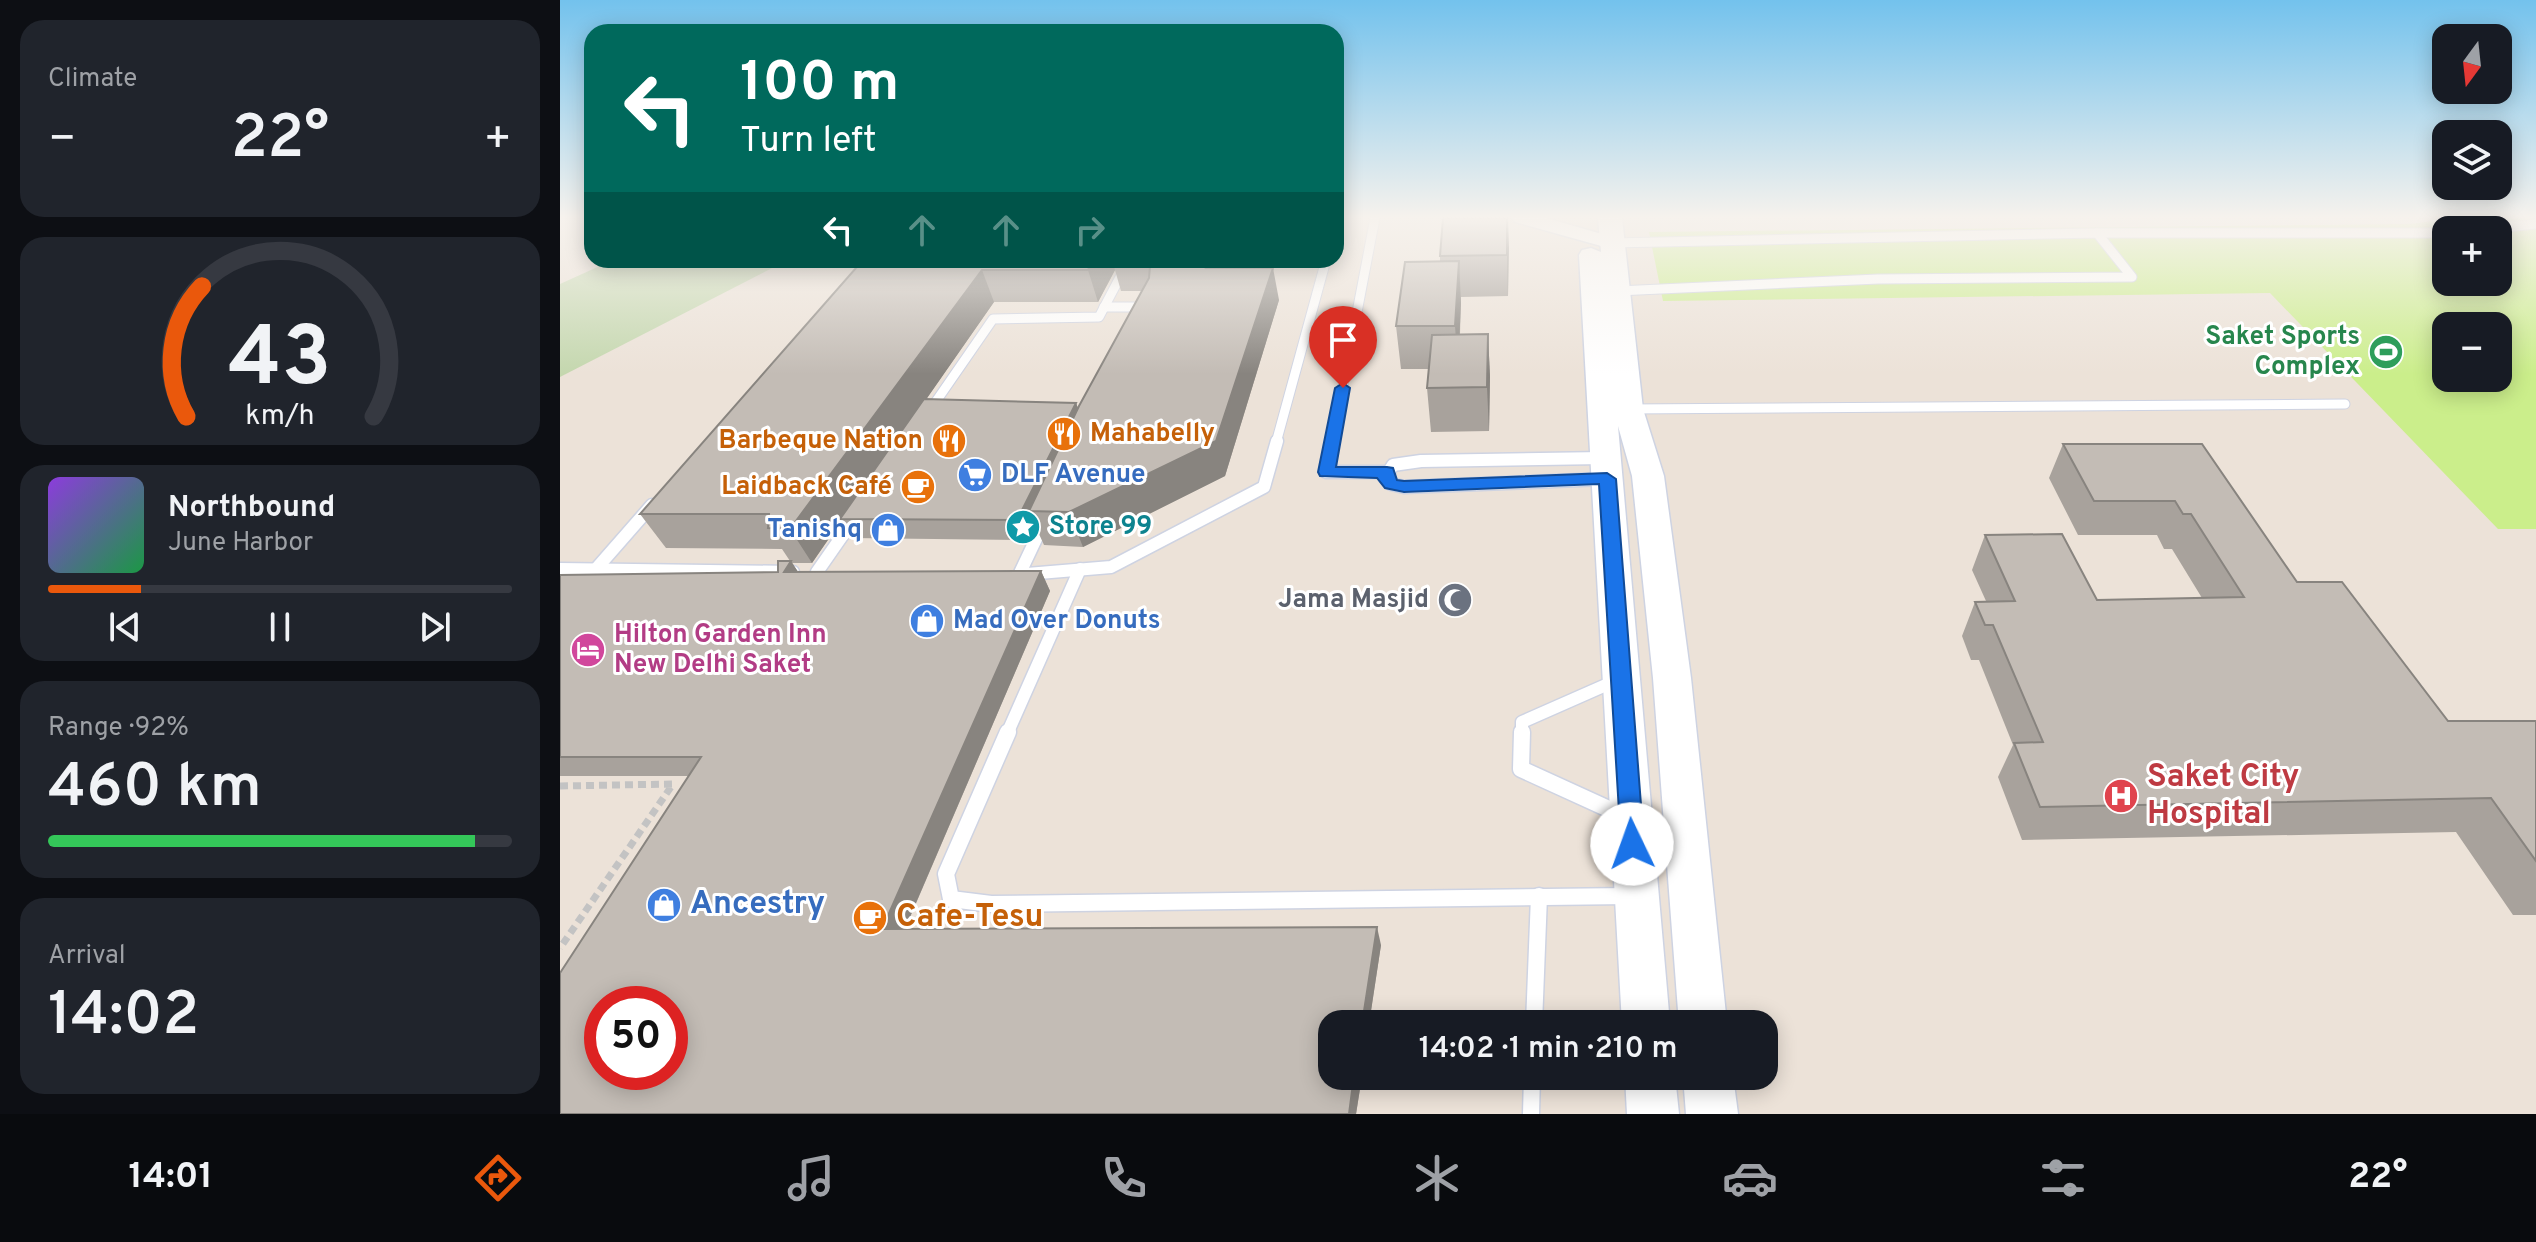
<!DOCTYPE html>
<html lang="en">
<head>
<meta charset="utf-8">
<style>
  body { margin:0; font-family:Overpass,sans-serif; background:#20242c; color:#f1f3f6; height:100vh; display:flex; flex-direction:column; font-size:30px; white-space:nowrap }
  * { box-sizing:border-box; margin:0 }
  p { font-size:26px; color:#9ea1a6 }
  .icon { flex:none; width:44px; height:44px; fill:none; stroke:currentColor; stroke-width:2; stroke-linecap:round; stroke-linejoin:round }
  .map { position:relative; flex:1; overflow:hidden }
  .side { display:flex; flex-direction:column; gap:20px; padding:20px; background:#0d0f14; width:560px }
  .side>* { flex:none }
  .banner { position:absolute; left:24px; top:24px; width:760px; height:244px; border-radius:24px; box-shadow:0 4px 20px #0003; background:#00695c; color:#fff; overflow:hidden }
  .needle { width:52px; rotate:195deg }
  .tools { position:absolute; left:1872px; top:24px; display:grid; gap:16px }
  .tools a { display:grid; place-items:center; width:80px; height:80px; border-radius:16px; background:#171b24; box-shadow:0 4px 20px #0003; font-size:40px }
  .speed { position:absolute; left:24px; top:986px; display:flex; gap:16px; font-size:40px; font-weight:700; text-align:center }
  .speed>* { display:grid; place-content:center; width:104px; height:104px; border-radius:50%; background:#171b24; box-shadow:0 4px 20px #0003; line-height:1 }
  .speed .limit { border:12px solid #d22; background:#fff; color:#111 }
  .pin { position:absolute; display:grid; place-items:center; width:68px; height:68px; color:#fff; margin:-82px -34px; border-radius:50% 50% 50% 0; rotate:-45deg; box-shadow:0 0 8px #0007 }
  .pin .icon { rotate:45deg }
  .me { position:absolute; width:88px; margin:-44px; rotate:357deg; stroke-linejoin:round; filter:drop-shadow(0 0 6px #0008) }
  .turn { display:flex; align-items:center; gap:28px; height:168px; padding:0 24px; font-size:36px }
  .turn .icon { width:104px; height:104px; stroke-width:2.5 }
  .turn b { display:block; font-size:56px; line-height:68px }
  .lanes { display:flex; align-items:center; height:76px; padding:0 24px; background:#0003; justify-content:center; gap:40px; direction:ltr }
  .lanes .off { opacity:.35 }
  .big { font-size:60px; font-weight:600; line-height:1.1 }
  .side .card { flex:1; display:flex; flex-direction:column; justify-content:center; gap:12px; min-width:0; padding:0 28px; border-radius:24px; background:#20242c }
  .side .dial { align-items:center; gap:0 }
  .dial svg { height:208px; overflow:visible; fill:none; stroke:#363941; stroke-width:7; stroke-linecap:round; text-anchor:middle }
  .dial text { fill:#f1f3f6; stroke:none }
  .song { display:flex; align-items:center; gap:24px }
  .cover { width:96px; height:96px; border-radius:12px; background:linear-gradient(135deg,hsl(270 70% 55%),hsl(140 70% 35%)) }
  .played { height:8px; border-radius:4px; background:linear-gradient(90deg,#ea580c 20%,#363941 20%) }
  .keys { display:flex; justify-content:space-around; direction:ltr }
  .heat { display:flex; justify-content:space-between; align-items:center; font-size:44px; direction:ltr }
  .charge { height:12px; border-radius:6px; background:linear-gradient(90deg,#34c759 92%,#363941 0) }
  .trip { position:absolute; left:758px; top:1010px; width:460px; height:80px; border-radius:24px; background:#171b24; box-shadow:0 4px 20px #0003; font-weight:600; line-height:80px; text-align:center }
  .tab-bar { display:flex; height:128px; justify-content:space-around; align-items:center; background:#090b0e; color:#9ea1a6 }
  .tab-bar .icon { width:56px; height:56px }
  .tab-bar .active { color:#ea580c }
  .tab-bar b { font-size:36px; color:#f1f3f6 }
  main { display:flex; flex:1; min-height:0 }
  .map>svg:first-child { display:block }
  .cemetery { fill:#c4d7ae }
  .pitch { fill:#cbee8b; fill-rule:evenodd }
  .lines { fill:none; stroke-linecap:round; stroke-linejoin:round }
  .service-far2-casing { stroke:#ced3e2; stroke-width:11 }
  .service-far1-casing { stroke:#ced3e2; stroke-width:15 }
  .service-casing { stroke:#ced3e2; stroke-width:19 }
  .tertiary-casing { stroke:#ced3e2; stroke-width:3 }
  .secondary-casing { stroke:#ced3e2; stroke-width:3 }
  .path { stroke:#c3c3c3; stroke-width:7; stroke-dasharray:8 5; stroke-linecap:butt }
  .service-far2 { stroke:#fff; stroke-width:9 }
  .service-far1 { stroke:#fff; stroke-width:12 }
  .service { stroke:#fff; stroke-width:16 }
  .tertiary { fill:#fff; fill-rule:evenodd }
  .secondary { fill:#fff; fill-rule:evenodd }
  .wall { fill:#a8a29c; fill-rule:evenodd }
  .shaded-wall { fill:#88847f }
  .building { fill:#c3bcb5; stroke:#88847f; stroke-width:2; fill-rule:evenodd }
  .route { fill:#1a73e8; stroke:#114b97; stroke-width:2 }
  .labels { text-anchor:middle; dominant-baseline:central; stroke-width:6; stroke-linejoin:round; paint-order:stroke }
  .leisure-label { font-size:26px; font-weight:bold; fill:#27864d; stroke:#fff; text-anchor:end }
  .food-label { font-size:26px; font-weight:bold; fill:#c56008; stroke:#fff; text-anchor:end }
  .shop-label { font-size:26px; font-weight:bold; fill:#366cbe; stroke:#fff; text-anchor:start }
  .culture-label { font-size:26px; font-weight:bold; fill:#0d838f; stroke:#fff; text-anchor:start }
  .worship-label { font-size:26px; font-weight:bold; fill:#5b616d; stroke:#fff; text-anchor:end }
  .hotel-label { font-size:26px; font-weight:bold; fill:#b23c85; stroke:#fff; text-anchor:start }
  .near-health-label { font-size:32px; font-weight:bold; fill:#be3a42; stroke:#fff; text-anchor:start }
  .near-shop-label { font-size:32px; font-weight:bold; fill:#366cbe; stroke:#fff; text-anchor:start }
  .near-food-label { font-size:32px; font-weight:bold; fill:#c56008; stroke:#fff; text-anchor:start }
</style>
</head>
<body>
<main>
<section class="side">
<div class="card"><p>Climate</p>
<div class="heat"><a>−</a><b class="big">22°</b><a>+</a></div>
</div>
<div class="card dial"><svg viewBox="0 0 100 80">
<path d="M14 69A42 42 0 1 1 86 69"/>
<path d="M14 69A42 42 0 0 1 20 19" stroke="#ea580c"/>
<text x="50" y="56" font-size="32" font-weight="700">43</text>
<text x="50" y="72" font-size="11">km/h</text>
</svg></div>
<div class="card">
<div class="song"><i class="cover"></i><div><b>Northbound</b><p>June Harbor</p></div></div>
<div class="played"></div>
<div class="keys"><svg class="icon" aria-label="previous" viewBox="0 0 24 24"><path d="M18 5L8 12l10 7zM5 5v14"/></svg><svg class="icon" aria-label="pause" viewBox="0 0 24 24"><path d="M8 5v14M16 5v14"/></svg><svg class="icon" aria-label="next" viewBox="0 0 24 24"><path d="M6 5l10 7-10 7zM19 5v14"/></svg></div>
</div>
<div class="card"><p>Range · 92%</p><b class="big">460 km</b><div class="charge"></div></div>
<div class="card"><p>Arrival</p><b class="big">14:02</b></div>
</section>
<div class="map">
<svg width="1976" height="1114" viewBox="0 0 1976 1114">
  <rect width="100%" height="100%" fill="#ece2d8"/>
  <path class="cemetery" d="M53 260H228L0 377V284Z"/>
  <path class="pitch" d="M1899 218H1976V529H1938L1710 293 1103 301 1089 232 1849 224ZM1886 230H1938V282H1886ZM1886 326H1938V378H1886Z"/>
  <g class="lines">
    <g class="service-far2-casing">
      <g id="service-far2">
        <path d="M776 224 778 218"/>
        <path d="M1915 230 1976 224"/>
        <path d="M1537 233H1886"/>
        <path d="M1052 243 1537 233 1572 277 1318 279 1057 291"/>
        <path d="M544 307H586"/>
        <path d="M1068 409 1785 404"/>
        <path d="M368 413 433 319 539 317 569 260"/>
        <path d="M716 443 766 260"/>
        <path d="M772 443 815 218"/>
      </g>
    </g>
    <g class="service-far1-casing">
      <g id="service-far1">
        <path d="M772 441 766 472H827"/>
        <path d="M1043 458 861 461 833 465 825 478 831 484 844 487 1045 479"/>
        <path d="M0 569 233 572"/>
        <path d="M36 569 92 505"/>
        <path d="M257 572 296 516"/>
        <path d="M467 574 551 567 704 487 717 441"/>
        <path d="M459 575 485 520"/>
        <path d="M447 734 520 569"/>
        <path d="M962 734V722L1055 681"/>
      </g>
    </g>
    <g class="service-casing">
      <g id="service">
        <path d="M448 732 386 874 391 899 431 904 1069 896"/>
        <path d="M962 732 961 769 1064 816"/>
        <path d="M974 1024 979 896"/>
        <path d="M971 1114 972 1076"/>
      </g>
    </g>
    <g class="tertiary-casing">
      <path id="tertiary" d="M952 218H986L1059 239 1063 243 1052 249 955 222Z"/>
    </g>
    <g class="secondary-casing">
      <g id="secondary">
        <path d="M1038 218H1062L1083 409 1104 476 1131 678 1167 1024H1119L1093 678 1072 476 1058 426 1110 1024H1062L1019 255 1022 250 1031 248 1041 252Z"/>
        <path d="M1065 1076H1115L1119 1114H1067Z"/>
        <path d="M1123 1076H1173L1178 1114H1126Z"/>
      </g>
    </g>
    <path class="path" d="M0 786 113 784 0 948"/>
    <use href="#service-far2" class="service-far2"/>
    <use href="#service-far1" class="service-far1"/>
    <use href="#service" class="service"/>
    <use href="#tertiary" class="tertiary"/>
    <use href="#secondary" class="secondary"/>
  </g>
  <g class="wall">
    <path d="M948 218V296L901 297 900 334H928L930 377 929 431 871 432 867 388 869 369H841L836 326 880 261V256Z"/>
    <path d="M303 260H670L667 268 719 300 665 476 523 547 484 545 474 523 466 540 291 538 281 521 252 563H232L238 572 481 571 490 591 345 929 821 945 809 1024H772V1076H802L796 1114H0L128 776H0V575L218 572 230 561 222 549 106 548 80 514ZM555 270 561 291H582L518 408 516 403 366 399 434 302H538Z"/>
    <path d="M1503 444H1642L1737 582 1888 721H1976V915H1953L1896 832 1462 840 1438 777 1453 745 1419 660H1411L1402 636 1415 602 1426 601 1412 570 1425 535 1537 600 1642 598 1612 549H1604L1597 535H1518L1489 478Z"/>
  </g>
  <g class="shaded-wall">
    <path d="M948 218 949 248 948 296 947 255Z"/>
    <path d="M533 260H552L555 270 538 302 528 270Z"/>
    <path d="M650 260H670L654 300 646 268Z"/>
    <path d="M899 261 901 303 898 368 895 326Z"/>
    <path d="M713 268 719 300 665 476 523 547 509 512Z"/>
    <path d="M422 270 434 302 283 519H280L281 521 252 563 230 529Z"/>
    <path d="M928 334 930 377 929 431 927 387Z"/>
    <path d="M516 403 523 422 469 511 474 523 466 540 457 520Z"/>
    <path d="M231 561 244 581 224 572Z"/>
    <path d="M481 571 490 591 337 947 322 929Z"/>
    <path d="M817 927 821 945 809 1024H802Z"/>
    <path d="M794 1076H802L796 1114H789Z"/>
  </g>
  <g class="building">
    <path d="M883 218H947V255L880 256Z"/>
    <path d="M303 260H533L528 270H422L230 529 208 528 209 514H80Z"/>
    <path d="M590 260H650L646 268H713L656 441 509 512 469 511 519 406 589 278 590 266H586Z"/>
    <path d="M899 261 895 326H836L845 262Z"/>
    <path d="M928 334 927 387 867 388 872 335Z"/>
    <path d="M364 399 516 403 457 520 280 519Z"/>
    <path d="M1503 444H1642L1737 582H1782L1888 721H1976V861L1931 798 1480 807 1454 743 1483 742 1433 625H1425L1415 602 1455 601 1425 535 1502 534 1537 600 1684 597 1631 514H1623L1615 501H1534Z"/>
    <path d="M218 561H231L224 572 481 571 322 929 817 927 802 1024H772V1076H794L789 1114H0V973L141 757H0V575L218 572ZM42 1004H110V1072H42Z"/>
  </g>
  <linearGradient id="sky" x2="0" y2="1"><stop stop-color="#73c2ed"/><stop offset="0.58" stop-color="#f6f2ed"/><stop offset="1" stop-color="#f6f2ed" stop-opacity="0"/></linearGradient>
  <rect width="1976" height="374" fill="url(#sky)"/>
  <path class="route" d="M783 383 790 388 776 467H827L833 468 837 480 844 481 1047 473 1056 479 1084 844 1081 852 1072 855 1064 852 1061 844 1039 484 844 492 825 488 817 478 760 476 758 472 775 388Z"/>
  <defs>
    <g id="stadium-disc" transform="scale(1.8)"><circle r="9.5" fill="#2e9e5b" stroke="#fff"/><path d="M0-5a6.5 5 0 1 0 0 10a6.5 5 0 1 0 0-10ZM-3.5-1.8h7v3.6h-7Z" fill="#fff"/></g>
    <g id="restaurant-disc" transform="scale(1.8)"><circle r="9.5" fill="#e8710a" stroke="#fff"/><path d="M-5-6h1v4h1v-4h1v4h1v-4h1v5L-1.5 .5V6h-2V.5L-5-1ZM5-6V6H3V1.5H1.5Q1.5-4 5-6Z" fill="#fff"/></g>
    <g id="supermarket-disc" transform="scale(1.8)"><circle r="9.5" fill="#3f7fe0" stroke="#fff"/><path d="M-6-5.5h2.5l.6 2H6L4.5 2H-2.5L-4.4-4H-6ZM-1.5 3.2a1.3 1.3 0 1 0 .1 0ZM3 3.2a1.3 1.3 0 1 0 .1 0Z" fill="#fff"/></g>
    <g id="cafe-disc" transform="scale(1.8)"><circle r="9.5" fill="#e8710a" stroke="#fff"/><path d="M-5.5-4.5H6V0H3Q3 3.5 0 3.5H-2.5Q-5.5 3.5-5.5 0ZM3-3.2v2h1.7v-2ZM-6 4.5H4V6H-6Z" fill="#fff"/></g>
    <g id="sight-disc" transform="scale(1.8)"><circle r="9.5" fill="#0f9aa8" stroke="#fff"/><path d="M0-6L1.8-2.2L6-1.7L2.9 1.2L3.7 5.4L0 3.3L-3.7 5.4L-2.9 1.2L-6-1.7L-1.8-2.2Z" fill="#fff"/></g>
    <g id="shop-disc" transform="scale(1.8)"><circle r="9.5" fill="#3f7fe0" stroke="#fff"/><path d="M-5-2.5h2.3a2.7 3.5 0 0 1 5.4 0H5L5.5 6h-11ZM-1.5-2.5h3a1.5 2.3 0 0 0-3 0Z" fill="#fff"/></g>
    <g id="mosque-disc" transform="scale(1.8)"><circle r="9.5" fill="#6b7280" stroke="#fff"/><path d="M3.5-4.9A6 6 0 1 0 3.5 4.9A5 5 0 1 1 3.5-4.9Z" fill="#fff"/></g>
    <g id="hotel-disc" transform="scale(1.8)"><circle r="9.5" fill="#d1479c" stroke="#fff"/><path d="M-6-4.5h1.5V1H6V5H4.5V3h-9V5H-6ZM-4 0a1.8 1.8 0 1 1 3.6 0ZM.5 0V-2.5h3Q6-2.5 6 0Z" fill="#fff"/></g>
    <g id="hospital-disc" transform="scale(1.8)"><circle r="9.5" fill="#e0444e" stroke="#fff"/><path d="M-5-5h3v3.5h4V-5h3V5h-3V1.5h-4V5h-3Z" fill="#fff"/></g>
  </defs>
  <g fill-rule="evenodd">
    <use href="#stadium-disc" x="1826" y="352"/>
    <use href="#restaurant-disc" x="504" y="434"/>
    <use href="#restaurant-disc" x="389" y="441"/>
    <use href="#supermarket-disc" x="415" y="475"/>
    <use href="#cafe-disc" x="358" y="487"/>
    <use href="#sight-disc" x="463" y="527"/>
    <use href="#shop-disc" x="328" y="530"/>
    <use href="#mosque-disc" x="895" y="600"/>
    <use href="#shop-disc" x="367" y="621"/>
    <use href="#hotel-disc" x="28" y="650"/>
    <use href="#hospital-disc" x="1561" y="796"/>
    <use href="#shop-disc" x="104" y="905"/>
    <use href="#cafe-disc" x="310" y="918"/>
  </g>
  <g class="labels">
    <g class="leisure-label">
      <text x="1800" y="337">Saket Sports<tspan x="1800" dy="30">Complex</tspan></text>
    </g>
    <g class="food-label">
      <text x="530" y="434" text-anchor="start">Mahabelly</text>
      <text x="363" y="441">Barbeque Nation</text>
      <text x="332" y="487">Laidback Café</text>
    </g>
    <g class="shop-label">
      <text x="441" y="475">DLF Avenue</text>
      <text x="302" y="530" text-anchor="end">Tanishq</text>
      <text x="393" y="621">Mad Over Donuts</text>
    </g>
    <g class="culture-label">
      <text x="489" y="527">Store 99</text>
    </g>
    <g class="worship-label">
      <text x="869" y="600">Jama Masjid</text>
    </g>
    <g class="hotel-label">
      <text x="54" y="635">Hilton Garden Inn<tspan x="54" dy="30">New Delhi Saket</tspan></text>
    </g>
    <g class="near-health-label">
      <text x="1587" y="778">Saket City<tspan x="1587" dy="37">Hospital</tspan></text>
    </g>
    <g class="near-shop-label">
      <text x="130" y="905">Ancestry</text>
    </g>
    <g class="near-food-label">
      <text x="336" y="918">Cafe-Tesu</text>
    </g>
  </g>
</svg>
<div class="tools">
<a><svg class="needle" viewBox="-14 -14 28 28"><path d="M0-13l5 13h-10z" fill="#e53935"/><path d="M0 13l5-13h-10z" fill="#9ea1a6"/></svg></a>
<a><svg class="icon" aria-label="layers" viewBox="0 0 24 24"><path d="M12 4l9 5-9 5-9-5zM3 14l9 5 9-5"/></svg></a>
<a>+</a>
<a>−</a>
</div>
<div class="speed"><div class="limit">50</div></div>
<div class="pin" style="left:783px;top:388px;background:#d93025"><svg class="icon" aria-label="arrive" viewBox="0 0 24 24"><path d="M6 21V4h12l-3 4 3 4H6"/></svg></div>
<svg class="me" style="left:1072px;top:844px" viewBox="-20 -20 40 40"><circle r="19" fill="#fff"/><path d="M0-13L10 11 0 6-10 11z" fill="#1a73e8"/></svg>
<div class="trip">14:02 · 1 min · 210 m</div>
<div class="banner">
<div class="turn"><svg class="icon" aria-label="left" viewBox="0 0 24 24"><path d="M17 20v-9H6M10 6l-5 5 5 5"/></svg><div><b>100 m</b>Turn left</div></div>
<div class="lanes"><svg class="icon" aria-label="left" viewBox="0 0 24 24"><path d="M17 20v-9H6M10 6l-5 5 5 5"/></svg><svg class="icon off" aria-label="ahead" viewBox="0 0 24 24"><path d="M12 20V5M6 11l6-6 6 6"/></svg><svg class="icon off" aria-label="ahead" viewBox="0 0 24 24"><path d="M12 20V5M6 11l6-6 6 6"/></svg><svg class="icon off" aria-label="right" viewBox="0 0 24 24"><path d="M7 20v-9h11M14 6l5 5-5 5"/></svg></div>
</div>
</div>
</main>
<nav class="tab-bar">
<b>14:01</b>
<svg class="icon active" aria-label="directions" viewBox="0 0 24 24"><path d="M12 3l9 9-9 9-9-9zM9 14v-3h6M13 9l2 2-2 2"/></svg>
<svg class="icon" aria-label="music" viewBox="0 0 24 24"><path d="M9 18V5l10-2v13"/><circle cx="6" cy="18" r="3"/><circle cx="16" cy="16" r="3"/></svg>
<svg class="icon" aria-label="phone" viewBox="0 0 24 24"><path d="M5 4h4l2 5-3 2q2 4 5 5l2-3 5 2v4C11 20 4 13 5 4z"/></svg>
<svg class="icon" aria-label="climate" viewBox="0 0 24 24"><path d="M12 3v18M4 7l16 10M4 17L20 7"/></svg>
<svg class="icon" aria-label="car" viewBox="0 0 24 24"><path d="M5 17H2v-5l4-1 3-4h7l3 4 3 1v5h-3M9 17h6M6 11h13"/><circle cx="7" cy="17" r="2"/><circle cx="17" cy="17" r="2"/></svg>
<svg class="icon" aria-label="filters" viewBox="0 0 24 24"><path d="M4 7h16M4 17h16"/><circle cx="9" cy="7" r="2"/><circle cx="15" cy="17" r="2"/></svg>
<b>22°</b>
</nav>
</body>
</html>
